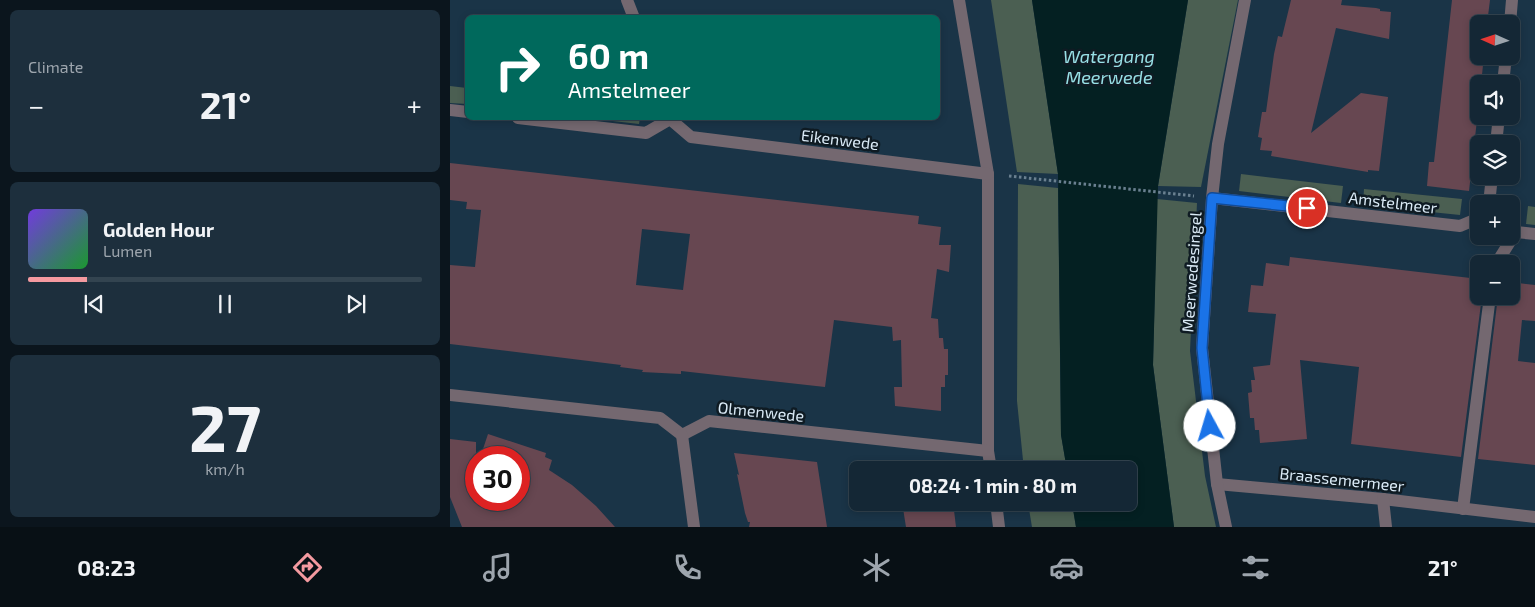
<!DOCTYPE html>
<html lang="en">
<head>
<meta charset="utf-8">
<style>
  body { margin:0; font-family:"Exo 2",sans-serif; background:#1d2f3d; color:#f1f3f6; height:100vh; display:flex; flex-direction:column; font-size:19px; white-space:nowrap }
  * { box-sizing:border-box; margin:0 }
  p { font-size:16px; color:#9da5ad }
  .icon { flex:none; width:28px; height:28px; fill:none; stroke:currentColor; stroke-width:2; stroke-linecap:round; stroke-linejoin:round }
  .map { position:relative; flex:1; overflow:hidden }
  .panel { display:flex; flex-direction:column; gap:10px; padding:10px; background:#0b151d; width:450px }
  .panel>* { flex:none }
  .guide { position:absolute; left:15px; top:15px; width:475px; height:105px; border-radius:8px; box-shadow:0 2px 8px #0003,0 0 0 1px #334450; background:#00695c; color:#fff; overflow:hidden }
  .needle { width:32px; rotate:273deg }
  .fabs { position:absolute; left:1020px; top:15px; display:grid; gap:10px }
  .fabs a { display:grid; place-items:center; width:50px; height:50px; border-radius:8px; background:#142735; box-shadow:0 2px 8px #0003,0 0 0 1px #334450; font-size:25px }
  .speed { position:absolute; left:15px; top:446px; display:flex; gap:10px; font-size:25px; font-weight:700; text-align:center }
  .speed>* { display:grid; place-content:center; width:65px; height:65px; border-radius:50%; background:#142735; box-shadow:0 2px 8px #0003,0 0 0 1px #334450; line-height:1 }
  .speed .limit { border:8px solid #d22; background:#fff; color:#111 }
  .pin { position:absolute; display:grid; place-items:center; width:42px; height:42px; color:#fff; margin:-21px; border:2px solid #fff; border-radius:50%; box-shadow:0 1px 5px #0007 }
  .me { position:absolute; width:55px; margin:-28px; rotate:354deg; stroke-linejoin:round; filter:drop-shadow(0 0 4px #0008) }
  .turn { display:flex; align-items:center; gap:18px; height:105px; padding:0 20px; font-size:22px }
  .turn .icon { width:65px; height:65px; stroke-width:2.5 }
  .turn b { display:block; font-size:35px; line-height:42px }
  .big { font-size:38px; font-weight:700; line-height:1.1 }
  .panel .widget { flex:1; display:flex; flex-direction:column; justify-content:center; gap:8px; min-width:0; padding:0 18px; border-radius:8px; background:#1d2f3d }
  .panel .dial { align-items:center; gap:0 }
  .dial b { font-size:65px; line-height:1 }
  .song { display:flex; align-items:center; gap:15px }
  .cover { width:60px; height:60px; border-radius:8px; background:linear-gradient(135deg,hsl(260 70% 55%),hsl(130 70% 35%)) }
  .played { height:5px; border-radius:2px; background:linear-gradient(90deg,#f49aa0 15%,#334450 15%) }
  .keys { display:flex; justify-content:space-around; direction:ltr }
  .heat { display:flex; justify-content:space-between; align-items:center; font-size:28px; direction:ltr }
  .trip { position:absolute; left:399px; top:461px; width:288px; height:50px; border-radius:8px; background:#142735; box-shadow:0 2px 8px #0003,0 0 0 1px #334450; font-weight:700; line-height:50px; text-align:center }
  .tabs { display:flex; height:80px; justify-content:space-around; align-items:center; background:#081015; color:#9da5ad }
  .tabs .icon { width:35px; height:35px }
  .tabs .current { color:#f49aa0 }
  .tabs b { font-size:22px; color:#f1f3f6 }
  main { display:flex; flex:1; min-height:0 }
  .map>svg:first-child { display:block }
  .green { fill:#4b5f52 }
  .water { fill:#042022 }
  .building { fill:#674751; fill-rule:evenodd }
  .lines { fill:none; stroke-linecap:round; stroke-linejoin:round }
  .path { stroke:#6a8090; stroke-width:3; stroke-dasharray:2.5 2.5; stroke-linecap:butt }
  .street { stroke:#746870; stroke-width:12 }
  .route-casing { stroke:#114b97; stroke-width:12 }
  .route { stroke:#1a73e8; stroke-width:9 }
  .labels { text-anchor:middle; dominant-baseline:central; stroke-width:5; stroke-linejoin:round; paint-order:stroke }
  .street-label { font-size:16px; fill:#daeaf6; stroke:#0f1b23 }
  .water-label { font-size:18px; font-style:italic; fill:#98e0e6; stroke:#0f1b23 }
</style>
</head>
<body>
<main>
<section class="panel">
<div class="widget"><p>Climate</p>
<div class="heat"><a>−</a><b class="big">21°</b><a>+</a></div>
</div>
<div class="widget">
<div class="song"><i class="cover"></i><div><b>Golden Hour</b><p>Lumen</p></div></div>
<div class="played"></div>
<div class="keys"><svg class="icon" aria-label="previous" viewBox="0 0 24 24"><path d="M18 5L8 12l10 7zM5 5v14"/></svg><svg class="icon" aria-label="pause" viewBox="0 0 24 24"><path d="M8 5v14M16 5v14"/></svg><svg class="icon" aria-label="next" viewBox="0 0 24 24"><path d="M6 5l10 7-10 7zM19 5v14"/></svg></div>
</div>
<div class="widget dial"><b>27</b><p>km/h</p></div>
</section>
<div class="map">
<svg width="1085" height="527" viewBox="0 0 1085 527">
  <rect width="100%" height="100%" fill="#1a3447"/>
  <g class="green">
    <path d="M541 0H582L608 174 567 172Z"/>
    <path d="M738 0H788L751 187 708 186Z"/>
    <path d="M0 86 17 88V104L0 103Z"/>
    <path d="M136 118H190L189 124Z"/>
    <path d="M791 174 893 186 891 203 789 191Z"/>
    <path d="M568 184 608 188 611 435 617 470H574L567 401Z"/>
    <path d="M914 189 1012 199 1010 215 913 205Z"/>
    <path d="M707 199 747 203 740 351 755 476 766 527H724L703 365Z"/>
    <path d="M1078 206 1085 207V225L1076 224Z"/>
    <path d="M578 503H622L626 527H582Z"/>
  </g>
  <path class="water" d="M582 0H738L708 186 703 365 724 527H626L622 503 678 502V470H617L611 435 608 174Z"/>
  <g class="building">
    <path d="M841 0H892L891 5 926 8 930 9V11L941 12 939 39 886 28 861 133 911 93 938 97 929 171 918 170V172L821 156 822 151 810 150 812 138 808 137 812 112H816L824 54 828 36 832 37Z"/>
    <path d="M1002 0H1040L1037 24H1029V56H1034L1031 84H1029V102L1019 191 977 186 979 162H984Z"/>
    <path d="M0 163 469 216 468 224 491 227 489 245H501L499 272 487 269 481 318 488 319 489 338H493L494 349H498V375H495V387H491V411L445 406 444 387H452L451 340 443 341 442 327 384 320 375 387 231 371V374L192 372 193 370 170 367 171 365 0 344V265L25 267 31 210 16 209 17 202 0 200ZM192 229 240 234 233 290 186 285Z"/>
    <path d="M840 257 1029 279V296H1032L1011 457 901 444 909 367 850 360 857 439 810 443 809 430H805L804 418H800L798 393 802 392 801 380H805L803 367 820 365 826 314 798 312 801 285 813 286 816 263 839 266Z"/>
    <path d="M1061 282 1085 285V321L1072 320 1068 361 1085 363V465L1028 459 1048 296H1061Z"/>
    <path d="M38 434 96 453 95 457 102 460 99 470 122 485 146 506 165 527H12L0 497V439L26 442V500H69V458H30Z"/>
    <path d="M284 453 367 462 377 527H299L300 522H298L295 513 287 474 289 475Z"/>
    <path d="M447 464 495 469V470H448Z"/>
    <path d="M452 502H503L506 527H456Z"/>
  </g>
  <g class="lines">
    <path class="path" d="M559 176 744 196"/>
    <g class="street">
      <path d="M177 0 184 18"/>
      <path d="M509 0 538 174V451L541 470"/>
      <path d="M1060 24 1062 0"/>
      <path d="M1053 84 1056 56"/>
      <path d="M0 110 18 112"/>
      <path d="M68 118 196 133 220 119 241 137 538 174"/>
      <path d="M1046 144 1049 116"/>
      <path d="M762 198 1010 226 1029 218"/>
      <path d="M1039 204 1042 176"/>
      <path d="M1061 229 1066 232 1085 234"/>
      <path d="M1046 264 1066 232"/>
      <path d="M0 395 210 418 232 435"/>
      <path d="M232 435 259 421 538 451"/>
      <path d="M232 435 244 527"/>
      <path d="M767 484 933 499 1085 517"/>
      <path d="M933 499 936 527"/>
      <path d="M546 502 549 527"/>
      <path d="M1013 509 1040 296"/>
      <path d="M776 527 767 484 752 348 762 198 768 144 795 0"/>
    </g>
  </g>
  <g class="lines">
    <g class="route-casing">
      <path id="route" d="M760 426 752 348 762 198 857 208"/>
    </g>
    <use href="#route" class="route"/>
  </g>
  <g class="labels">
    <g class="street-label">
      <text transform="translate(390 139) rotate(7)">Eikenwede</text>
      <text transform="translate(943 202) rotate(7)">Amstelmeer</text>
      <text transform="translate(741 272) rotate(-86)">Meerwedesingel</text>
      <text transform="translate(311 411) rotate(6)">Olmenwede</text>
      <text transform="translate(892 479) rotate(6)">Braassemermeer</text>
    </g>
    <g class="water-label">
      <text x="659" y="56">Watergang<tspan x="659" dy="21">Meerwede</tspan></text>
    </g>
  </g>
</svg>
<div class="fabs">
<a><svg class="needle" viewBox="-14 -14 28 28"><path d="M0-13l5 13h-10z" fill="#e53935"/><path d="M0 13l5-13h-10z" fill="#9da5ad"/></svg></a>
<a><svg class="icon" aria-label="sound" viewBox="0 0 24 24"><path d="M4 9h4l5-4v14l-5-4H4zM17 9q2 3 0 6"/></svg></a>
<a><svg class="icon" aria-label="layers" viewBox="0 0 24 24"><path d="M12 4l9 5-9 5-9-5zM3 14l9 5 9-5"/></svg></a>
<a>+</a>
<a>−</a>
</div>
<div class="speed"><div class="limit">30</div></div>
<div class="pin" style="left:857px;top:208px;background:#d93025"><svg class="icon" aria-label="arrive" viewBox="0 0 24 24"><path d="M6 21V4h12l-3 4 3 4H6"/></svg></div>
<svg class="me" style="left:760px;top:426px" viewBox="-20 -20 40 40"><circle r="19" fill="#fff"/><path d="M0-13L10 11 0 6-10 11z" fill="#1a73e8"/></svg>
<div class="trip">08:24 · 1 min · 80 m</div>
<div class="guide">
<div class="turn"><svg class="icon" aria-label="right" viewBox="0 0 24 24"><path d="M7 20v-9h11M14 6l5 5-5 5"/></svg><div><b>60 m</b>Amstelmeer</div></div>
</div>
</div>
</main>
<nav class="tabs">
<b>08:23</b>
<svg class="icon current" aria-label="directions" viewBox="0 0 24 24"><path d="M12 3l9 9-9 9-9-9zM9 14v-3h6M13 9l2 2-2 2"/></svg>
<svg class="icon" aria-label="music" viewBox="0 0 24 24"><path d="M9 18V5l10-2v13"/><circle cx="6" cy="18" r="3"/><circle cx="16" cy="16" r="3"/></svg>
<svg class="icon" aria-label="phone" viewBox="0 0 24 24"><path d="M5 4h4l2 5-3 2q2 4 5 5l2-3 5 2v4C11 20 4 13 5 4z"/></svg>
<svg class="icon" aria-label="climate" viewBox="0 0 24 24"><path d="M12 3v18M4 7l16 10M4 17L20 7"/></svg>
<svg class="icon" aria-label="car" viewBox="0 0 24 24"><path d="M5 17H2v-5l4-1 3-4h7l3 4 3 1v5h-3M9 17h6M6 11h13"/><circle cx="7" cy="17" r="2"/><circle cx="17" cy="17" r="2"/></svg>
<svg class="icon" aria-label="filters" viewBox="0 0 24 24"><path d="M4 7h16M4 17h16"/><circle cx="9" cy="7" r="2"/><circle cx="15" cy="17" r="2"/></svg>
<b>21°</b>
</nav>
</body>
</html>
